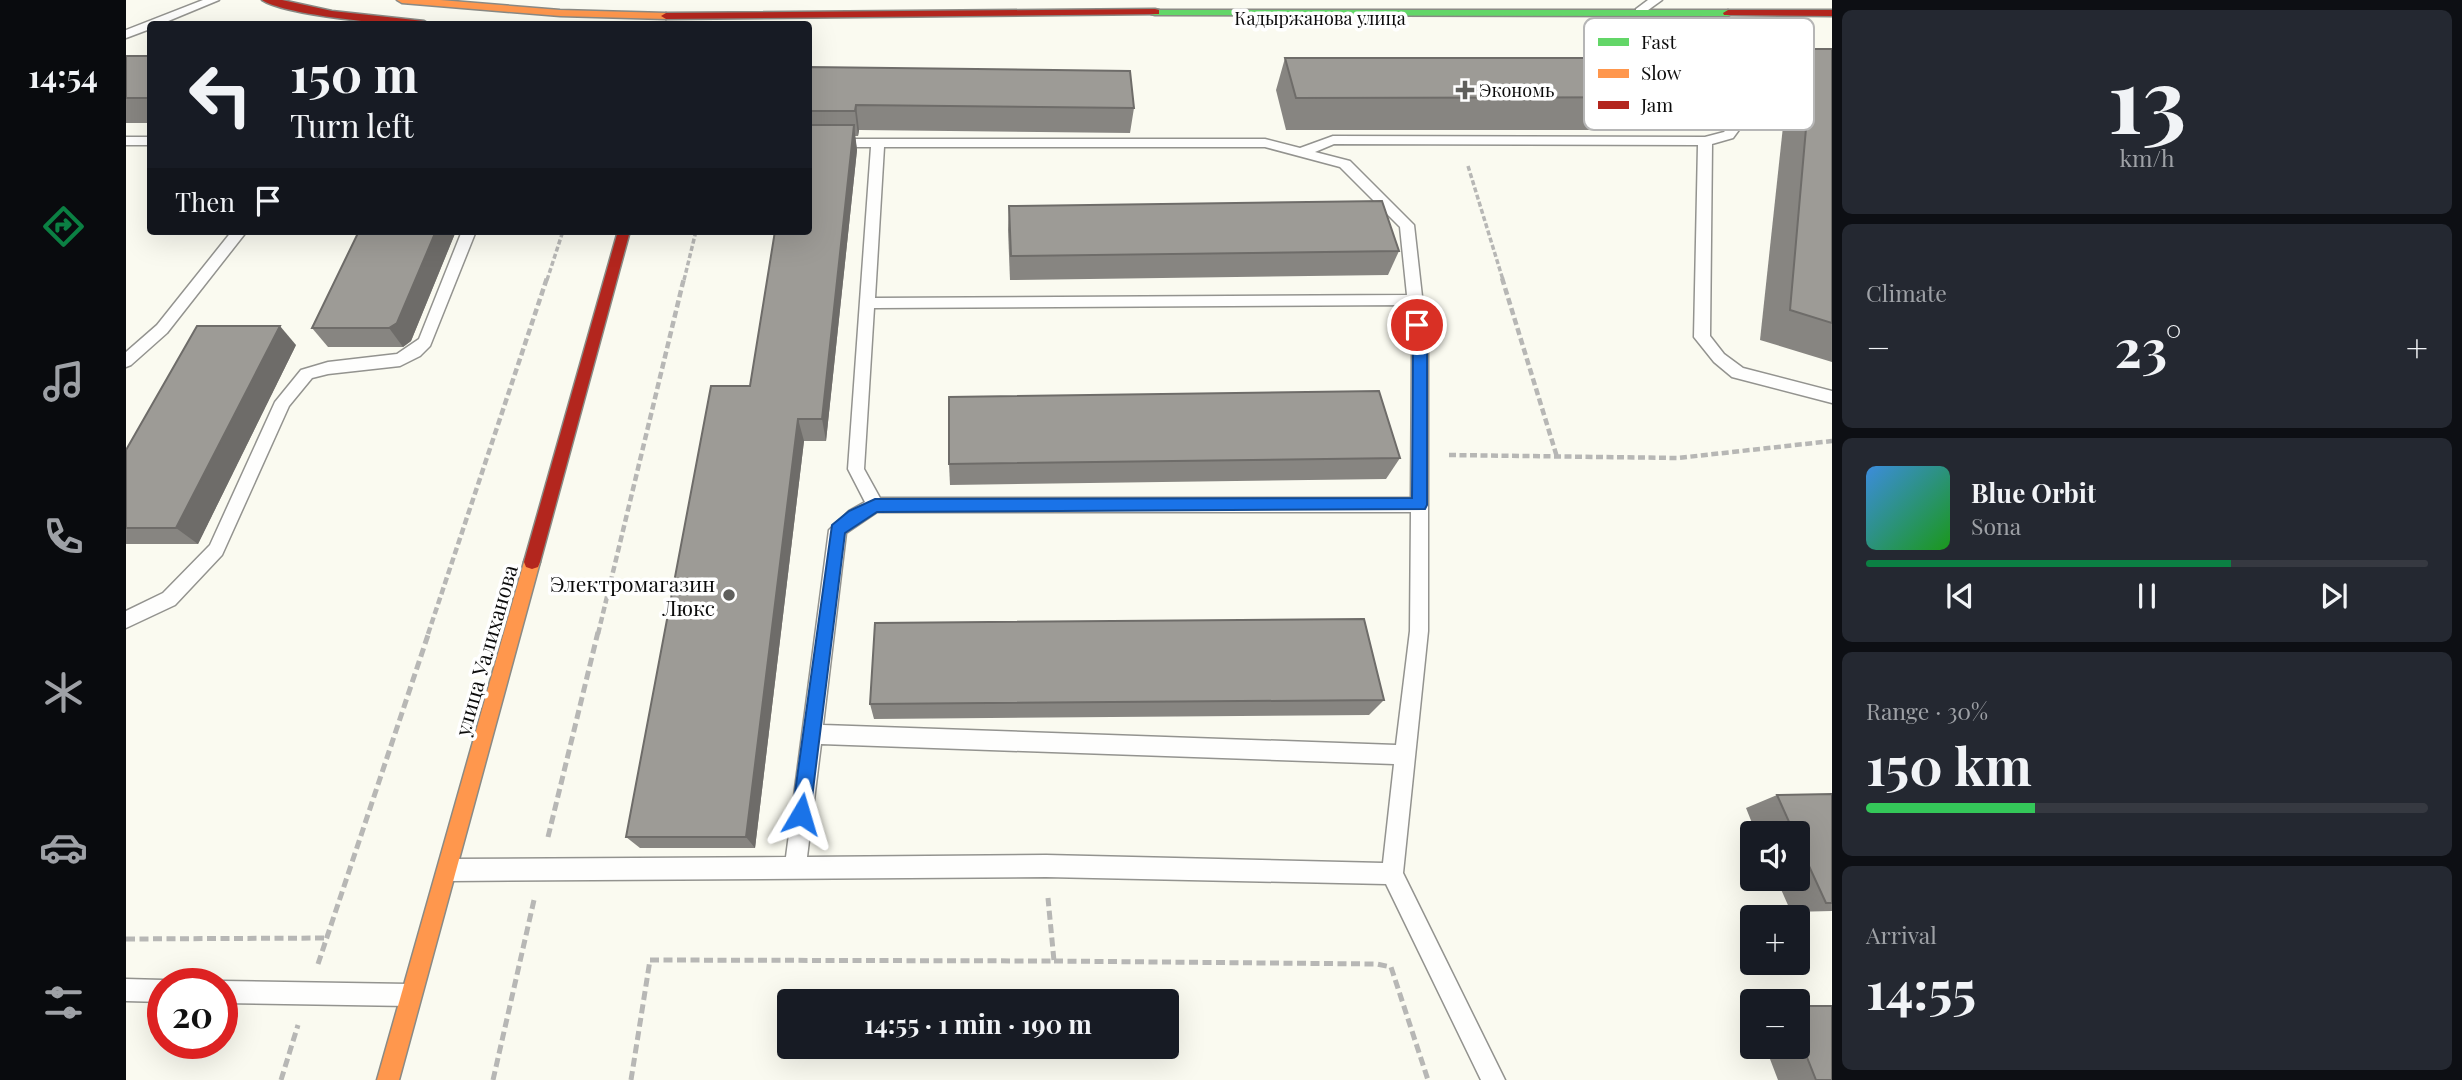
<!DOCTYPE html>
<html lang="en">
<head>
<meta charset="utf-8">
<style>
  body { margin:0; font-family:"Playfair Display",serif; background:#242831; color:#f1f3f6; height:100vh; display:flex; flex-direction:column; font-size:26px; white-space:nowrap }
  * { box-sizing:border-box; margin:0 }
  p { font-size:23px; color:#9ea1a6 }
  .icon { flex:none; width:38px; height:38px; fill:none; stroke:currentColor; stroke-width:2; stroke-linecap:round; stroke-linejoin:round }
  .map { position:relative; flex:1; overflow:hidden }
  .panel { display:flex; flex-direction:column; gap:10px; padding:10px; background:#0d0f14; width:630px }
  .panel>* { flex:none }
  .top-card { position:absolute; left:21px; top:21px; width:665px; height:214px; border-radius:7px; box-shadow:0 7px 28px #0002; background:#171b24; color:#f1f3f6; overflow:hidden }
  .controls { position:absolute; left:1614px; top:821px; display:grid; gap:14px }
  .controls a { display:grid; place-items:center; width:70px; height:70px; border-radius:7px; background:#171b24; box-shadow:0 7px 28px #0002; font-size:35px }
  .speed { position:absolute; left:21px; top:968px; display:flex; gap:14px; font-size:35px; font-weight:700; text-align:center }
  .speed>* { display:grid; place-content:center; width:91px; height:91px; border-radius:50%; background:#171b24; box-shadow:0 7px 28px #0002; line-height:1 }
  .speed .limit { border:10px solid #d22; background:#fff; color:#111 }
  .pin { position:absolute; display:grid; place-items:center; width:60px; height:60px; color:#fff; margin:-30px; border:4px solid #fff; border-radius:50%; box-shadow:0 2px 7px #0007 }
  .me { position:absolute; width:77px; margin:-38px; rotate:7deg; stroke-linejoin:round; filter:drop-shadow(0 0 5px #0008) }
  .turn { display:flex; align-items:center; gap:24px; height:147px; padding:0 28px; font-size:32px }
  .turn .icon { width:91px; height:91px; stroke-width:2.5 }
  .turn b { display:block; font-size:49px; line-height:60px }
  .then { display:flex; align-items:center; height:66px; padding:0 28px; background:#0003; gap:14px; font-size:26px }
  .big { font-size:52px; font-weight:700; line-height:1.1 }
  .panel .widget { flex:1; display:flex; flex-direction:column; justify-content:center; gap:10px; min-width:0; padding:0 24px; border-radius:10px; background:#242831 }
  .panel .dial { align-items:center; gap:0 }
  .dial b { font-size:91px; line-height:1 }
  .song { display:flex; align-items:center; gap:21px }
  .cover { width:84px; height:84px; border-radius:10px; background:linear-gradient(135deg,hsl(210 70% 55%),hsl(120 70% 35%)) }
  .played { height:7px; border-radius:4px; background:linear-gradient(90deg,#0b8043 65%,#363941 65%) }
  .keys { display:flex; justify-content:space-around; direction:ltr }
  .heat { display:flex; justify-content:space-between; align-items:center; font-size:38px; direction:ltr }
  .charge { height:10px; border-radius:5px; background:linear-gradient(90deg,#34c759 30%,#363941 0) }
  .trip { position:absolute; left:651px; top:989px; width:402px; height:70px; border-radius:7px; background:#171b24; box-shadow:0 7px 28px #0002; font-weight:700; line-height:70px; text-align:center }
  main { display:flex; flex:1; min-height:0 }
  .tabs { display:flex; flex-direction:column; width:126px; justify-content:space-around; align-items:center; background:#090b0e; color:#9ea1a6 }
  .tabs .icon { width:49px; height:49px }
  .tabs .selected { color:#0b8043 }
  .tabs b { font-size:32px; color:#f1f3f6 }
  .map>svg:first-child { display:block }
  .lines { fill:none; stroke-linecap:round; stroke-linejoin:round }
  .lane-casing { stroke:#93938f; stroke-width:3 }
  .fast-casing { stroke:#8a8a85; stroke-width:3 }
  .slow-casing { stroke:#8a8a85; stroke-width:3 }
  .jam-casing { stroke:#8a8a85; stroke-width:3 }
  .path-far2 { stroke:#b7b7b5; stroke-width:3.5; stroke-dasharray:5 2.5; stroke-linecap:butt }
  .path-far1 { stroke:#b7b7b5; stroke-width:4.5; stroke-dasharray:7 3.5; stroke-linecap:butt }
  .path { stroke:#b7b7b5; stroke-width:5; stroke-dasharray:9 4.5; stroke-linecap:butt }
  .lane { fill:#fefefd; fill-rule:evenodd }
  .fast { fill:#63d668; fill-rule:evenodd }
  .slow { fill:#ff974d; fill-rule:evenodd }
  .jam { fill:#b3261e; fill-rule:evenodd }
  .wall { fill:#878581 }
  .shaded-wall { fill:#6e6c69 }
  .building { fill:#9d9b96; stroke:#6e6c69; stroke-width:2 }
  .route { fill:#1a73e8; stroke:#114b97; stroke-width:2 }
  .poi-dot { fill:#5f5f5c; stroke:#fff; stroke-width:2.5 }
  .labels { text-anchor:middle; dominant-baseline:central; stroke-width:7; stroke-linejoin:round; paint-order:stroke }
  .far-street-label { font-size:18px; fill:#0c0c0c; stroke:#fff }
  .far-poi-label { font-size:18px; fill:#0c0c0c; stroke:#fff; text-anchor:start }
  .poi-label { font-size:21px; fill:#0c0c0c; stroke:#fff; text-anchor:end }
  .street-label { font-size:21px; fill:#0c0c0c; stroke:#fff }
  .key { fill:#fff; stroke:#b6b6b6; stroke-width:2 }
  .key-label { font-size:19px; fill:#0c0c0c }
</style>
</head>
<body>
<main>
<nav class="tabs">
<b>14:54</b>
<svg class="icon selected" aria-label="directions" viewBox="0 0 24 24"><path d="M12 3l9 9-9 9-9-9zM9 14v-3h6M13 9l2 2-2 2"/></svg>
<svg class="icon" aria-label="music" viewBox="0 0 24 24"><path d="M9 18V5l10-2v13"/><circle cx="6" cy="18" r="3"/><circle cx="16" cy="16" r="3"/></svg>
<svg class="icon" aria-label="phone" viewBox="0 0 24 24"><path d="M5 4h4l2 5-3 2q2 4 5 5l2-3 5 2v4C11 20 4 13 5 4z"/></svg>
<svg class="icon" aria-label="climate" viewBox="0 0 24 24"><path d="M12 3v18M4 7l16 10M4 17L20 7"/></svg>
<svg class="icon" aria-label="car" viewBox="0 0 24 24"><path d="M5 17H2v-5l4-1 3-4h7l3 4 3 1v5h-3M9 17h6M6 11h13"/><circle cx="7" cy="17" r="2"/><circle cx="17" cy="17" r="2"/></svg>
<svg class="icon" aria-label="filters" viewBox="0 0 24 24"><path d="M4 7h16M4 17h16"/><circle cx="9" cy="7" r="2"/><circle cx="15" cy="17" r="2"/></svg>
</nav>
<div class="map">
<svg width="1706" height="1080" viewBox="0 0 1706 1080">
  <rect width="100%" height="100%" fill="#fafaf0"/>
  <g class="lines">
    <g class="lane-casing">
      <g id="lane">
        <path d="M77 0H93L35 24H24V29L0 38V30Z"/>
        <path d="M1522 0H1536L1518 13H1510V9Z"/>
        <path d="M1578 33 1584 37 1593 60 1683 62 1706 69V77L1682 70 1596 68 1618 123 1607 138 1586 144 1584 336 1598 354 1617 368 1706 391V403L1606 377 1588 362 1568 337 1572 145 1208 144 1189 152 1224 161 1288 225 1302 350V631L1277 873 1379 1080H1355L1260 884 920 877 323 881 316 877 312 870 316 863 323 859 660 857 703 530 723 511 739 502 722 469 745 147H682V139H1139L1174 148 1207 136 1579 137 1598 132 1606 123 1572 37ZM758 147H1139L1214 167 1274 227 1281 295 749 298ZM1282 305 1286 350 1285 498H754L738 469 748 308ZM751 512H1285L1284 631 1270 745 697 725 720 533ZM695 744 1268 764 1257 863 920 855 681 857Z"/>
        <rect x="0" y="137" width="24" height="8"/>
        <path d="M106 231H121L41 333 5 365 0 367V352L31 325Z"/>
        <path d="M336 231H350L304 346 294 356 274 366 202 374 186 378 163 406 96 555 49 605 0 628V611L37 593 84 545 149 402 175 370 202 362 271 354 293 339Z"/>
        <path d="M0 979 37 980 45 984H37V1002L0 1001Z"/>
        <path d="M96 981 283 984 291 987 294 995 291 1003 283 1006 96 1003V984H89Z"/>
      </g>
    </g>
    <g class="fast-casing">
      <path id="fast" d="M1025 10H1602L1607 13 1602 16 1029 15 1025 14Z"/>
    </g>
    <g class="slow-casing">
      <g id="slow">
        <path d="M271 0H314L434 10 540 13 545 16 540 19 434 16 276 3Z"/>
        <path d="M406 555 412 557 414 562 273 1080H251L398 562 400 557Z"/>
      </g>
    </g>
    <g class="jam-casing">
      <g id="jam">
        <path d="M136 0H156L206 11 298 21 303 24C274 27 158 15 136 0Z"/>
        <path d="M1029 9 1033 10V14L540 19 535 16 540 13Z"/>
        <path d="M1602 10H1706V16L1598 15 1597 13Z"/>
        <path d="M492 231H504L414 562 412 567 406 569 400 567 398 562Z"/>
      </g>
    </g>
    <g class="path-far2">
      <path d="M1342 166 1377 280"/>
      <path d="M421 280 437 231"/>
      <path d="M558 280 570 231"/>
    </g>
    <g class="path-far1">
      <path d="M1376 278 1431 457"/>
      <path d="M1323 455 1552 458 1706 441"/>
      <path d="M302 634 421 278"/>
      <path d="M472 634 558 278"/>
    </g>
    <g class="path">
      <path d="M422 837 472 632"/>
      <path d="M0 939 201 938"/>
      <path d="M928 961 1251 964 1265 967 1302 1080"/>
      <path d="M192 964 303 632"/>
      <path d="M155 1080 172 1025"/>
      <path d="M367 1080 408 900"/>
      <path d="M505 1080 524 960 928 961 922 898"/>
    </g>
    <use href="#lane" class="lane"/>
    <use href="#fast" class="fast"/>
    <use href="#slow" class="slow"/>
    <use href="#jam" class="jam"/>
  </g>
  <g class="wall">
    <path d="M1687 49H1706V362L1634 340 1662 80Z"/>
    <rect x="0" y="56" width="24" height="67"/>
    <path d="M1159 58 1614 97 1589 130H1160L1150 90Z"/>
    <path d="M682 67 1008 108 1004 133 733 130 732 136H729L731 150 700 441H678L629 848H514L500 837 624 386 682 231Z"/>
    <path d="M883 206 1273 251 1262 275 884 280 882 230Z"/>
    <path d="M233 231H330L285 341 277 347H202L186 328Z"/>
    <path d="M170 345 72 544H0V450Z"/>
    <path d="M1274 458 1260 479 824 485 823 464Z"/>
    <path d="M1258 700 1243 715 748 719 744 704Z"/>
    <path d="M1706 794V911L1665 912 1650 878H1671V833H1630L1620 808 1651 795Z"/>
    <path d="M1671 1006 1706 1080H1652L1639 1046H1671Z"/>
  </g>
  <g class="shaded-wall">
    <path d="M730 105 733 130 732 136 729 111Z"/>
    <path d="M728 125 731 150 700 441 696 419Z"/>
    <path d="M310 231H330L285 341 277 347 263 328Z"/>
    <path d="M154 326 170 345 72 544 50 528Z"/>
    <path d="M672 419 678 441 629 848 620 837Z"/>
  </g>
  <g class="building">
    <path d="M1687 49H1706V323L1664 310Z"/>
    <rect x="0" y="56" width="24" height="42"/>
    <path d="M1159 58H1588L1614 97 1170 98Z"/>
    <path d="M682 67 1004 71 1008 108 730 105 729 111H682Z"/>
    <path d="M682 125H728L696 419H672L620 837H500L585 386H624L649 231H682Z"/>
    <path d="M1256 201 1273 251 885 256 883 206Z"/>
    <path d="M233 231H310L271 323 263 328H186Z"/>
    <path d="M71 326H154L50 528H0V450Z"/>
    <path d="M1253 391 1274 458 823 464V397Z"/>
    <path d="M1238 619 1258 700 744 704 749 623Z"/>
    <path d="M1706 794V903H1700L1671 840V833H1668L1651 795Z"/>
    <path d="M1671 1006H1706V1080H1690L1671 1032Z"/>
  </g>
  <path class="route" d="M1291 320 1298 325 1301 350V505L1299 509 751 512 719 533 684 814 682 821 675 824 669 821 666 814 706 525 723 511 749 499 1286 498 1287 350 1284 325Z"/>
  <g class="poi-dot">
    <path d="M1335.5 79.5h7v7h7v7h-7v7h-7v-7h-7v-7h7z"/>
    <circle cx="603" cy="595" r="7"/>
  </g>
  <g class="labels">
    <g class="far-street-label">
      <text x="1194" y="18">Кадыржанова улица</text>
    </g>
    <g class="far-poi-label">
      <text x="1353" y="90">Экономь</text>
    </g>
    <g class="poi-label">
      <text x="589" y="583">Электромагазин<tspan x="589" dy="24">Люкс</tspan></text>
    </g>
    <g class="street-label">
      <text transform="translate(359 650) rotate(-74)">улица Уалиханова</text>
    </g>
  </g>
  <rect x="1458" y="18" width="230" height="112" rx="10" class="key"/>
  <rect x="1472" y="38" width="31" height="8" fill="#63d668"/>
  <rect x="1472" y="69" width="31" height="9" fill="#ff974d"/>
  <rect x="1472" y="101" width="31" height="8" fill="#b3261e"/>
  <g class="key-label">
    <text x="1515" y="49">Fast</text>
    <text x="1515" y="80">Slow</text>
    <text x="1515" y="112">Jam</text>
  </g>
</svg>
<div class="controls">
<a><svg class="icon" aria-label="sound" viewBox="0 0 24 24"><path d="M4 9h4l5-4v14l-5-4H4zM17 9q2 3 0 6"/></svg></a>
<a>+</a>
<a>−</a>
</div>
<div class="speed"><div class="limit">20</div></div>
<div class="pin" style="left:1291px;top:325px;background:#d93025"><svg class="icon" aria-label="arrive" viewBox="0 0 24 24"><path d="M6 21V4h12l-3 4 3 4H6"/></svg></div>
<svg class="me" style="left:675px;top:814px" viewBox="-20 -20 40 40"><path d="M0-17L14 15 0 8-14 15z" fill="#1a73e8" stroke="#fff" stroke-width="4"/></svg>
<div class="trip">14:55 · 1 min · 190 m</div>
<div class="top-card">
<div class="turn"><svg class="icon" aria-label="left" viewBox="0 0 24 24"><path d="M17 20v-9H6M10 6l-5 5 5 5"/></svg><div><b>150 m</b>Turn left</div></div>
<div class="then">Then<svg class="icon" aria-label="arrive" viewBox="0 0 24 24"><path d="M6 21V4h12l-3 4 3 4H6"/></svg></div>
</div>
</div>
<section class="panel">
<div class="widget dial"><b>13</b><p>km/h</p></div>
<div class="widget"><p>Climate</p>
<div class="heat"><a>−</a><b class="big">23°</b><a>+</a></div>
</div>
<div class="widget">
<div class="song"><i class="cover"></i><div><b>Blue Orbit</b><p>Sona</p></div></div>
<div class="played"></div>
<div class="keys"><svg class="icon" aria-label="previous" viewBox="0 0 24 24"><path d="M18 5L8 12l10 7zM5 5v14"/></svg><svg class="icon" aria-label="pause" viewBox="0 0 24 24"><path d="M8 5v14M16 5v14"/></svg><svg class="icon" aria-label="next" viewBox="0 0 24 24"><path d="M6 5l10 7-10 7zM19 5v14"/></svg></div>
</div>
<div class="widget"><p>Range · 30%</p><b class="big">150 km</b><div class="charge"></div></div>
<div class="widget"><p>Arrival</p><b class="big">14:55</b></div>
</section>
</main>
</body>
</html>
